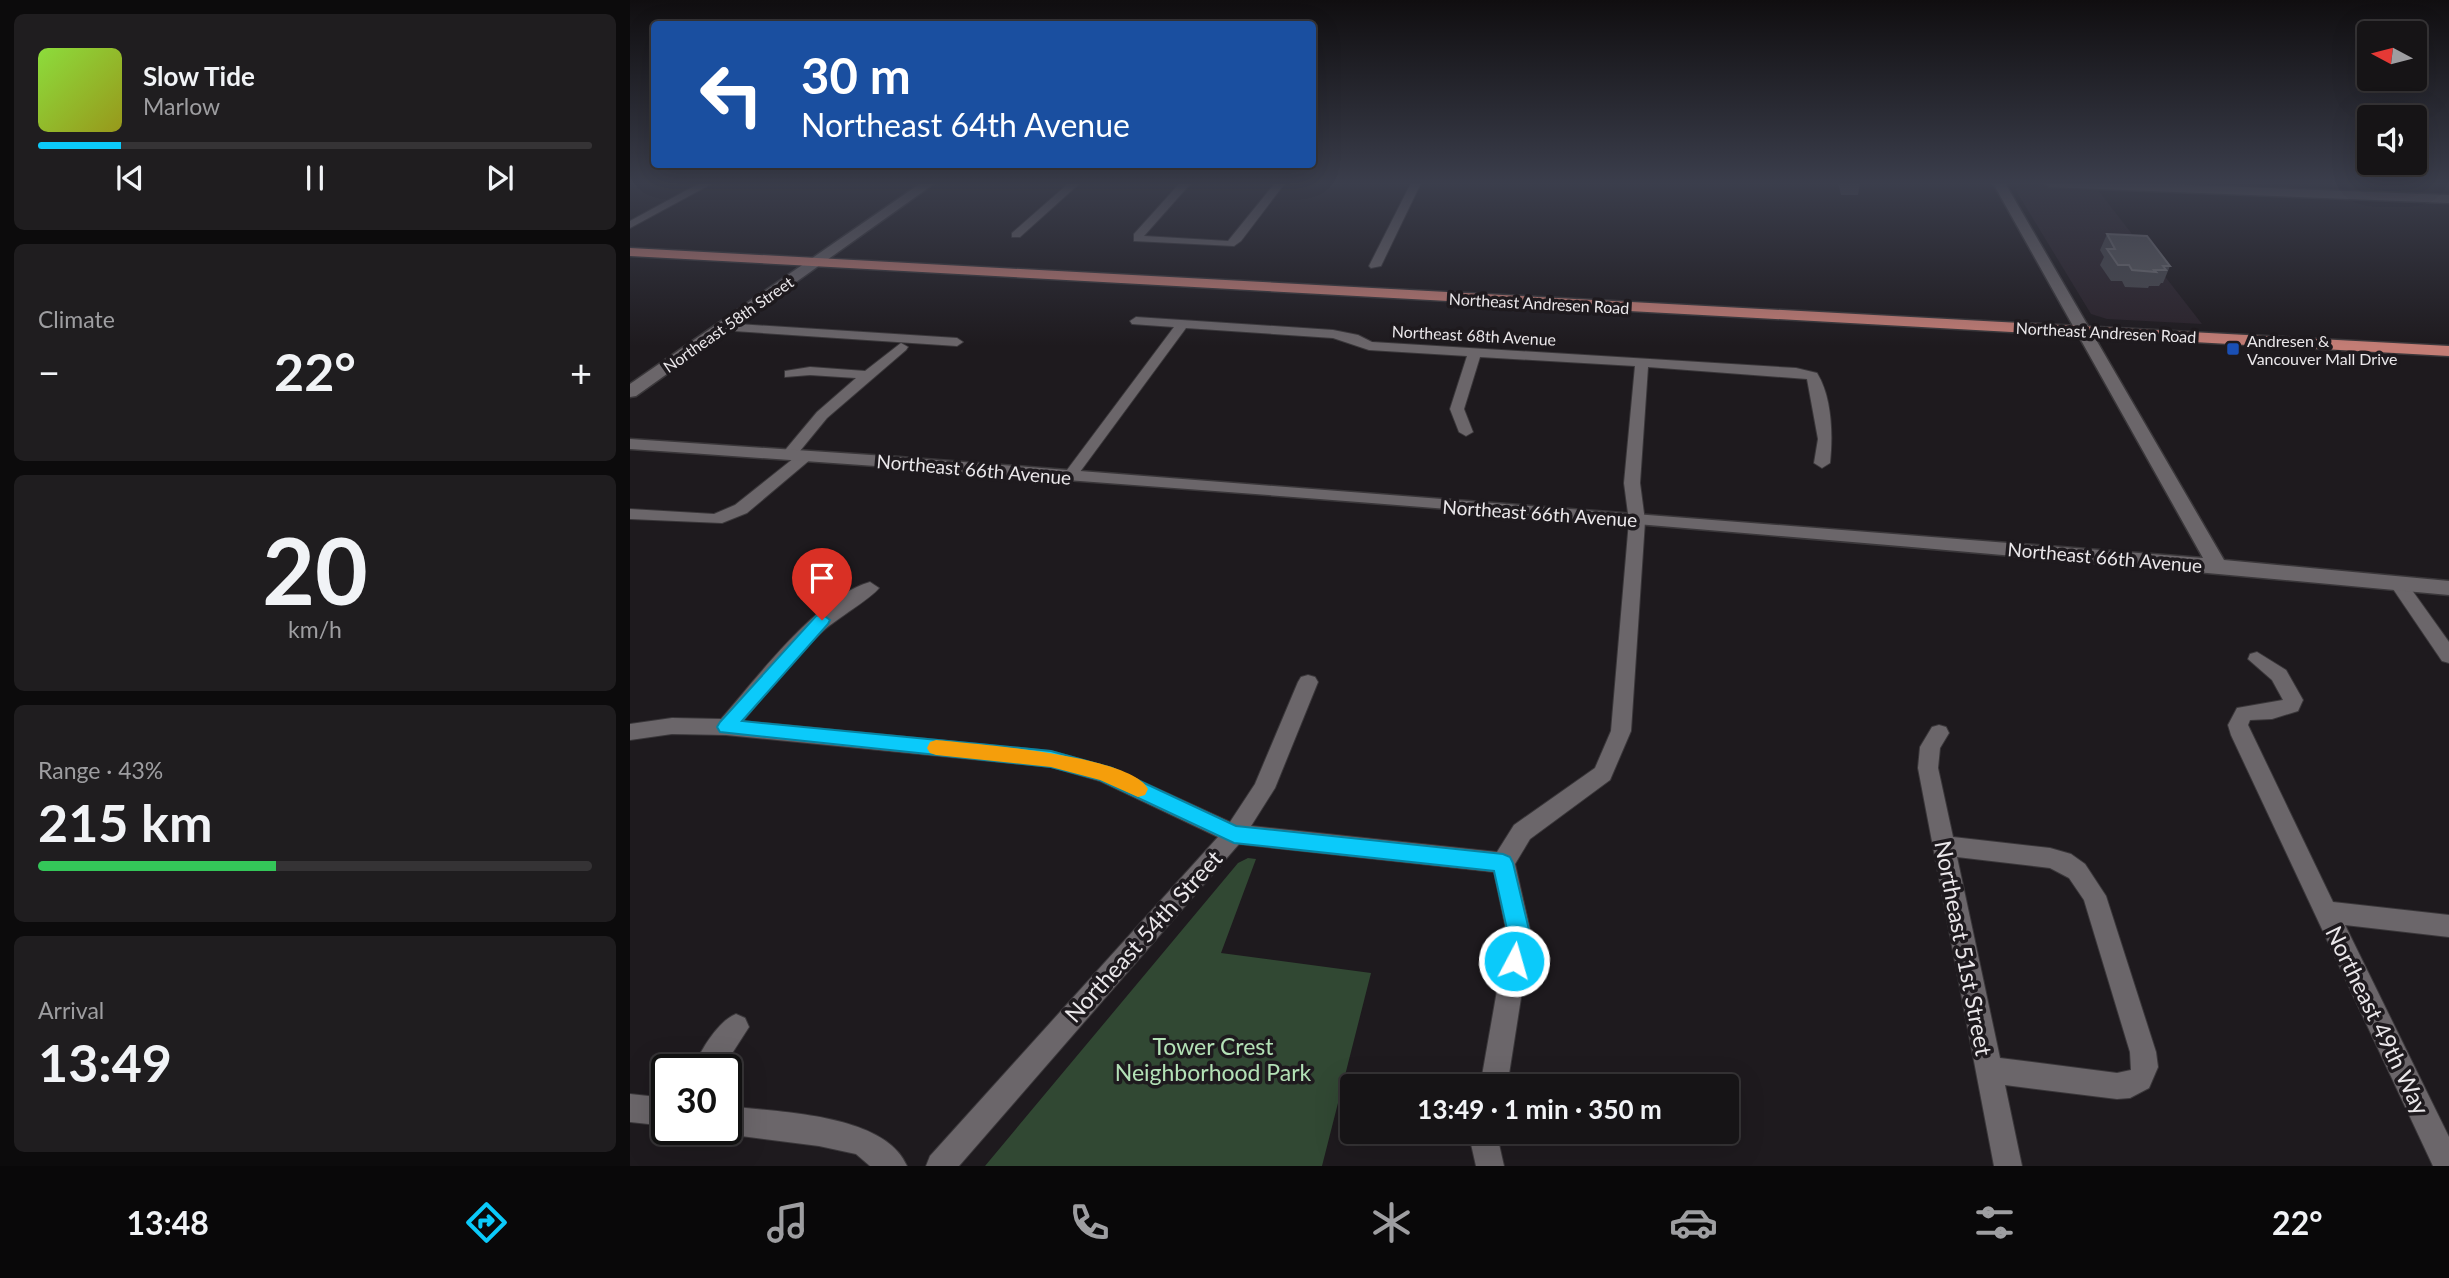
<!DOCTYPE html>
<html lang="en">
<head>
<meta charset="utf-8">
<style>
  body { margin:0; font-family:Lato,sans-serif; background:#1f1d1f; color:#f1f3f6; height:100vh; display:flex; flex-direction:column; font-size:26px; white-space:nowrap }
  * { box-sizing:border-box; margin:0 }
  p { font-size:23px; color:#9e9ea1 }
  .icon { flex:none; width:38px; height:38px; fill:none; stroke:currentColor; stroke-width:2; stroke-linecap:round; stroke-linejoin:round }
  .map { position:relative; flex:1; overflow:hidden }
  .sheet { display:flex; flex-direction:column; gap:14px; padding:14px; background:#0c0b0c; width:630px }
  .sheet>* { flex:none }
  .banner { position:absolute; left:21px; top:21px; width:665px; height:147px; border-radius:7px; box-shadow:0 7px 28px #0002,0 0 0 2px #353335; background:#1a4fa0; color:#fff; overflow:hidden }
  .needle { width:46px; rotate:277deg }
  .tools { position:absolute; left:1727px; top:21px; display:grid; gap:14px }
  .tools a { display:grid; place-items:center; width:70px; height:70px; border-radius:7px; background:#161416; box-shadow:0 7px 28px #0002,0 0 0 2px #353335; font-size:35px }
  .speed { position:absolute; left:21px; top:1054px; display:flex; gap:14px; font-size:35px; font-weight:700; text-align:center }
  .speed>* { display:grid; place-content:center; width:91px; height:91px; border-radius:50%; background:#161416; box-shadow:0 7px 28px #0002,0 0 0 2px #353335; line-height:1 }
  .speed .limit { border:4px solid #111; border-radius:10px; background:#fff; color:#111 }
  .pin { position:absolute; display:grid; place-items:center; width:60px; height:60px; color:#fff; margin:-72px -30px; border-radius:50% 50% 50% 0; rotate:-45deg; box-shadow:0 0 7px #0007 }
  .pin .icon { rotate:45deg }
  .me { position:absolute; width:77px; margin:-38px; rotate:6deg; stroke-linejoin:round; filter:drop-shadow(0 0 5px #0008) }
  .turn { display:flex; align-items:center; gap:24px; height:147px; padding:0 35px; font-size:32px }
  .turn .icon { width:91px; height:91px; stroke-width:2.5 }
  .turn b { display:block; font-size:49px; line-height:60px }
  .big { font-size:52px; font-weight:700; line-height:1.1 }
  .sheet .widget { flex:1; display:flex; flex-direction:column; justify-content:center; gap:10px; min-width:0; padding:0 24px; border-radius:10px; background:#1f1d1f }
  .sheet .dial { align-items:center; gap:0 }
  .dial b { font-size:91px; line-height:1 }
  .song { display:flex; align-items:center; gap:21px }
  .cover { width:84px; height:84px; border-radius:10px; background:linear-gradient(135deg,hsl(90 70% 55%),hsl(60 70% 35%)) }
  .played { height:7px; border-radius:4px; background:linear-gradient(90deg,#0bcafa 15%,#353335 15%) }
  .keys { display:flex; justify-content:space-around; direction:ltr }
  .heat { display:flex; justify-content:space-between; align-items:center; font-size:38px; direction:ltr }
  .charge { height:10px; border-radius:5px; background:linear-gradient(90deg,#34c759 43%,#353335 0) }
  .trip { position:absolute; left:710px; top:1074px; width:399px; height:70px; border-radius:7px; background:#161416; box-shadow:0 7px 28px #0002,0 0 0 2px #353335; font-weight:700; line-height:70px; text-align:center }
  .tabs { display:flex; height:112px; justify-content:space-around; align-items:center; background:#090809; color:#9e9ea1 }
  .tabs .icon { width:49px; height:49px }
  .tabs .current { color:#0bcafa }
  .tabs b { font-size:32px; color:#f1f3f6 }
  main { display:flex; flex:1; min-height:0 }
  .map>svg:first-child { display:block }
  .built { fill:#2b232b }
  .forest { fill:#314833 }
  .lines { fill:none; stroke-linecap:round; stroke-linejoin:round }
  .street-casing { stroke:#3a373a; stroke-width:2 }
  .secondary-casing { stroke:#3a373a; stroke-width:3 }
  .primary-casing { stroke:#3a373a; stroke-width:3 }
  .street { fill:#6b666a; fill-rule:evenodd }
  .secondary { fill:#6b666a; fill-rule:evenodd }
  .primary { fill:#c37d75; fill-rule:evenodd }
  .wall { fill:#4a4a50 }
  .building { fill:#5b5b60; stroke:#727176; stroke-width:2 }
  .route { fill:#0bcafa; stroke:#0783a2; stroke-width:2 }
  .slow { fill:#f59e0b }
  .transit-dot { fill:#1a4fb4; stroke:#1e1a1e; stroke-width:2.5 }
  .labels { text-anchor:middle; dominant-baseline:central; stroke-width:7; stroke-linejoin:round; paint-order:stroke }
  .far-street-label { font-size:16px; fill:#eae7ea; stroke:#1e1a1e }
  .far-poi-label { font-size:16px; fill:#eae7ea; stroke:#1e1a1e; text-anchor:start }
  .street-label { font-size:19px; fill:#eae7ea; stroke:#1e1a1e }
  .near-street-label { font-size:23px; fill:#eae7ea; stroke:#1e1a1e }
  .near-park-label { font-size:23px; fill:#b3e1b6; stroke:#1e1a1e }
</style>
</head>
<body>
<main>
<section class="sheet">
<div class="widget">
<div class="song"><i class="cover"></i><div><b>Slow Tide</b><p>Marlow</p></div></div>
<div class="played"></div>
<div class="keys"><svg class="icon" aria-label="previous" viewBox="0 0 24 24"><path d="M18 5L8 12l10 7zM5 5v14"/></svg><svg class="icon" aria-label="pause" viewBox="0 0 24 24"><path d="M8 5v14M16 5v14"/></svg><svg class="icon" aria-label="next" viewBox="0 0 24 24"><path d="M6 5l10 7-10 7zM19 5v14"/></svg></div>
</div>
<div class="widget"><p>Climate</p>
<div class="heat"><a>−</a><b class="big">22°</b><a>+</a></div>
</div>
<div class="widget dial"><b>20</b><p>km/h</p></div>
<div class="widget"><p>Range · 43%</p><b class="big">215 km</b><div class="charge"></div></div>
<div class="widget"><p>Arrival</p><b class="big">13:49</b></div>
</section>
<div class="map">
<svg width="1819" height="1166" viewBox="0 0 1819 1166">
  <rect width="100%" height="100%" fill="#1e1a1e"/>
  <path class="built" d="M1395 186 1467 189 1572 324 1477 319 1461 314 1385 189Z"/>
  <path class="forest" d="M618 858 626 859 591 953 741 973 692 1166H355L608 863Z"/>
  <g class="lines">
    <g class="street-casing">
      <g id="street">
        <path d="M70 183H83L0 228V221Z"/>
        <path d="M439 183H450L390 237H382V233Z"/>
        <path d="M550 183H561L514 236 598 241 645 183H655L611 241 604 246 504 241V234Z"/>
        <path d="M781 183H791L751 266 741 268 739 266Z"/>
        <path d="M506 317 703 330 728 335 742 342 1166 368 1187 373C1202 397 1203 435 1200 463L1192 468 1184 463 1188 439 1177 379 1018 367 1010 483 1015 521 1001 731 980 780 900 839 885 864 901 934 877 1087H850L877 934 864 872 609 844 329 1166H296L300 1156 588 837 470 781 421 767 96 735 42 734 0 740V724L42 718 91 719C127 678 187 597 240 582L249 588C243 597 205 620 193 631 163 658 139 690 113 721L421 751 482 768 600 822 625 784 668 682 671 677 678 675 685 677 688 682 645 788 621 826 867 852 884 825 965 768 981 731 999 521 994 483 1005 366 850 357 834 409 843 432 836 436 829 432 820 409 837 356 739 350 703 338 556 328 444 480H434L431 477 434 474 544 327 502 324 500 321Z"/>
        <path d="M93 323 327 338 333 342 327 346 89 330 87 327Z"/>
        <path d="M271 343 278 347 276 350 197 418 165 457 176 451 181 453 184 456 181 459 117 513 92 523 0 519V509L84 514 105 505 164 458H154L151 455 187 412 226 378 180 375 155 377V371L180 367 235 371Z"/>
        <path d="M1768 577 1774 579 1819 642V663L1812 661 1759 583Z"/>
        <path d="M1627 652 1656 670 1673 700 1668 711 1642 719 1620 720 1618 725 1703 902 1819 915V937L1715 925 1819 1137V1166H1803L1601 735 1598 725 1607 708 1653 700 1642 680 1618 659 1620 654Z"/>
        <path d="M1309 725 1316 727 1319 733 1310 748 1308 768 1323 837 1420 848 1441 854 1455 864 1476 896 1526 1052 1528 1067 1519 1088 1500 1098 1487 1099 1375 1085 1392 1166H1364L1288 768 1290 747 1302 727ZM1327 857 1420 868 1439 878 1454 900 1500 1052 1501 1070 1487 1073 1370 1058Z"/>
        <path d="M106 1014 115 1018 119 1027 92 1069H63C70 1051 88 1021 106 1014Z"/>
        <path d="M0 1094 37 1098V1126L0 1122Z"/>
        <path d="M96 1106C145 1112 255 1113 277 1166H240L226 1154 189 1146 96 1134 86 1129H96Z"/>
        <path d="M842 1132H870L869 1144 874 1166H846L841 1144Z"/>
      </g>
    </g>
    <g class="secondary-casing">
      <g id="secondary">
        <path d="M291 183H305L6 396 0 397V384Z"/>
        <path d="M1363 183H1375L1594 560 1819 581V595C1214 539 607 490 0 449V439L256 456 1573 558Z"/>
        <path d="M1414 183H1511L1819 195V203L1420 187Z"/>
      </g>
    </g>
    <g class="primary-casing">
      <path id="primary" d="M0 248 1819 346V356L0 256Z"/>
    </g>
    <use href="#street" class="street"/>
    <use href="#secondary" class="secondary"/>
    <use href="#primary" class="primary"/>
  </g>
  <g class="wall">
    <path d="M1208 183H1230L1228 195H1211Z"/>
    <path d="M1477 234 1540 266 1533 283H1531L1529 286H1519L1518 288 1495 287 1492 281H1481L1470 265 1474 257 1470 250Z"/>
  </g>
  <path class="building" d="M1477 234 1517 236 1540 266H1533L1536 270H1524L1526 272 1502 270 1499 265H1488L1477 249H1485Z"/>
  <linearGradient id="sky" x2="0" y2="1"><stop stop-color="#100e10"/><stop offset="0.53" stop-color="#3b3e4c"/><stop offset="1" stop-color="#3b3e4c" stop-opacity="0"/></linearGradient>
  <rect width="1819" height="346" fill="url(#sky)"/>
  <path class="route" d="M192 614 200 620 198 624 112 721 421 751 482 768 606 826 873 854 880 857 883 863 900 934 892 969 884 972 876 969 872 961 878 934 864 871 604 843 470 780 421 767 90 732 87 727 90 722 186 616Z"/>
  <path class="slow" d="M306 740C345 744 501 755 518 789L515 795 508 797 470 780 421 767 306 755 300 753 297 748 300 742Z"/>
  <rect class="transit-dot" x="1596" y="342" width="14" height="14" rx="3.5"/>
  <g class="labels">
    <g class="far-street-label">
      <text transform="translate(909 303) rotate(3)">Northeast Andresen Road</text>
      <text transform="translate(98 324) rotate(-35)">Northeast 58th Street</text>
      <text transform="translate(1476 332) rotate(3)">Northeast Andresen Road</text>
      <text transform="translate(844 335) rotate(3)">Northeast 68th Avenue</text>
    </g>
    <g class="far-poi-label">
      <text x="1617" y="340">Andresen &amp;<tspan x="1617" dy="18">Vancouver Mall Drive</tspan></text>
    </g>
    <g class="street-label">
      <text transform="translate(344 469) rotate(5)">Northeast 66th Avenue</text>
      <text transform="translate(910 513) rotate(4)">Northeast 66th Avenue</text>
      <text transform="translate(1475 557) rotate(5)">Northeast 66th Avenue</text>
    </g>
    <g class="near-street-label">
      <text transform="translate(513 936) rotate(-48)">Northeast 54th Street</text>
      <text transform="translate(1334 948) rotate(79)">Northeast 51st Street</text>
      <text transform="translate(1748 1020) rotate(64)">Northeast 49th Way</text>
    </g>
    <g class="near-park-label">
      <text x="583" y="1046">Tower Crest<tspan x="583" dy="26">Neighborhood Park</tspan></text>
    </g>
  </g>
</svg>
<div class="tools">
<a><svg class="needle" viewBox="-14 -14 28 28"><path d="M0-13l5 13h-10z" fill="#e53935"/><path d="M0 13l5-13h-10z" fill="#9e9ea1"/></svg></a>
<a><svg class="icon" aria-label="sound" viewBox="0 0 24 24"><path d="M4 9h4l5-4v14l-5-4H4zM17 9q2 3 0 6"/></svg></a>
</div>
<div class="speed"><div class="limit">30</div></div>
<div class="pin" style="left:192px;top:620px;background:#d93025"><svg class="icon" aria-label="arrive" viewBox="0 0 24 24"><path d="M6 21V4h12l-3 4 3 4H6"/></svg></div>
<svg class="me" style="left:884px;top:961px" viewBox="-20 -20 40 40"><circle r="17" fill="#0bcafa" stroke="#fff" stroke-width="3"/><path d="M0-11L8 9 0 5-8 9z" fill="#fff"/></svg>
<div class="trip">13:49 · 1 min · 350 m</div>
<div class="banner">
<div class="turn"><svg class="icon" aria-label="left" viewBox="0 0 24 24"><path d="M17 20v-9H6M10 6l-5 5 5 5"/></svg><div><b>30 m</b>Northeast 64th Avenue</div></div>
</div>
</div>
</main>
<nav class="tabs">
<b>13:48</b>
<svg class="icon current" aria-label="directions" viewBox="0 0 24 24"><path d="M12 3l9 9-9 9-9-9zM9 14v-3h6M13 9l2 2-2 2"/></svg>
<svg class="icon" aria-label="music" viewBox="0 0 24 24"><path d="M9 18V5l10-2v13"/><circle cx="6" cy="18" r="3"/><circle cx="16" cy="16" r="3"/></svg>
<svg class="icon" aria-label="phone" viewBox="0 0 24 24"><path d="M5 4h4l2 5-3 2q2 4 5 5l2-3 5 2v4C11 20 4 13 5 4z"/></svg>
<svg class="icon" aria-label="climate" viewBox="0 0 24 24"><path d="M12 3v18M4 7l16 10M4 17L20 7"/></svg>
<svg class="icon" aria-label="car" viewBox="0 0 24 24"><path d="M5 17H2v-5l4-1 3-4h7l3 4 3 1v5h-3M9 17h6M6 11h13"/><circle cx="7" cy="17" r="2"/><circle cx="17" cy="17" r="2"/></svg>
<svg class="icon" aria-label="filters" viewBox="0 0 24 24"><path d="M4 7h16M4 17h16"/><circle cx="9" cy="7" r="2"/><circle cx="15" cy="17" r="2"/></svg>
<b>22°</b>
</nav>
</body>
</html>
